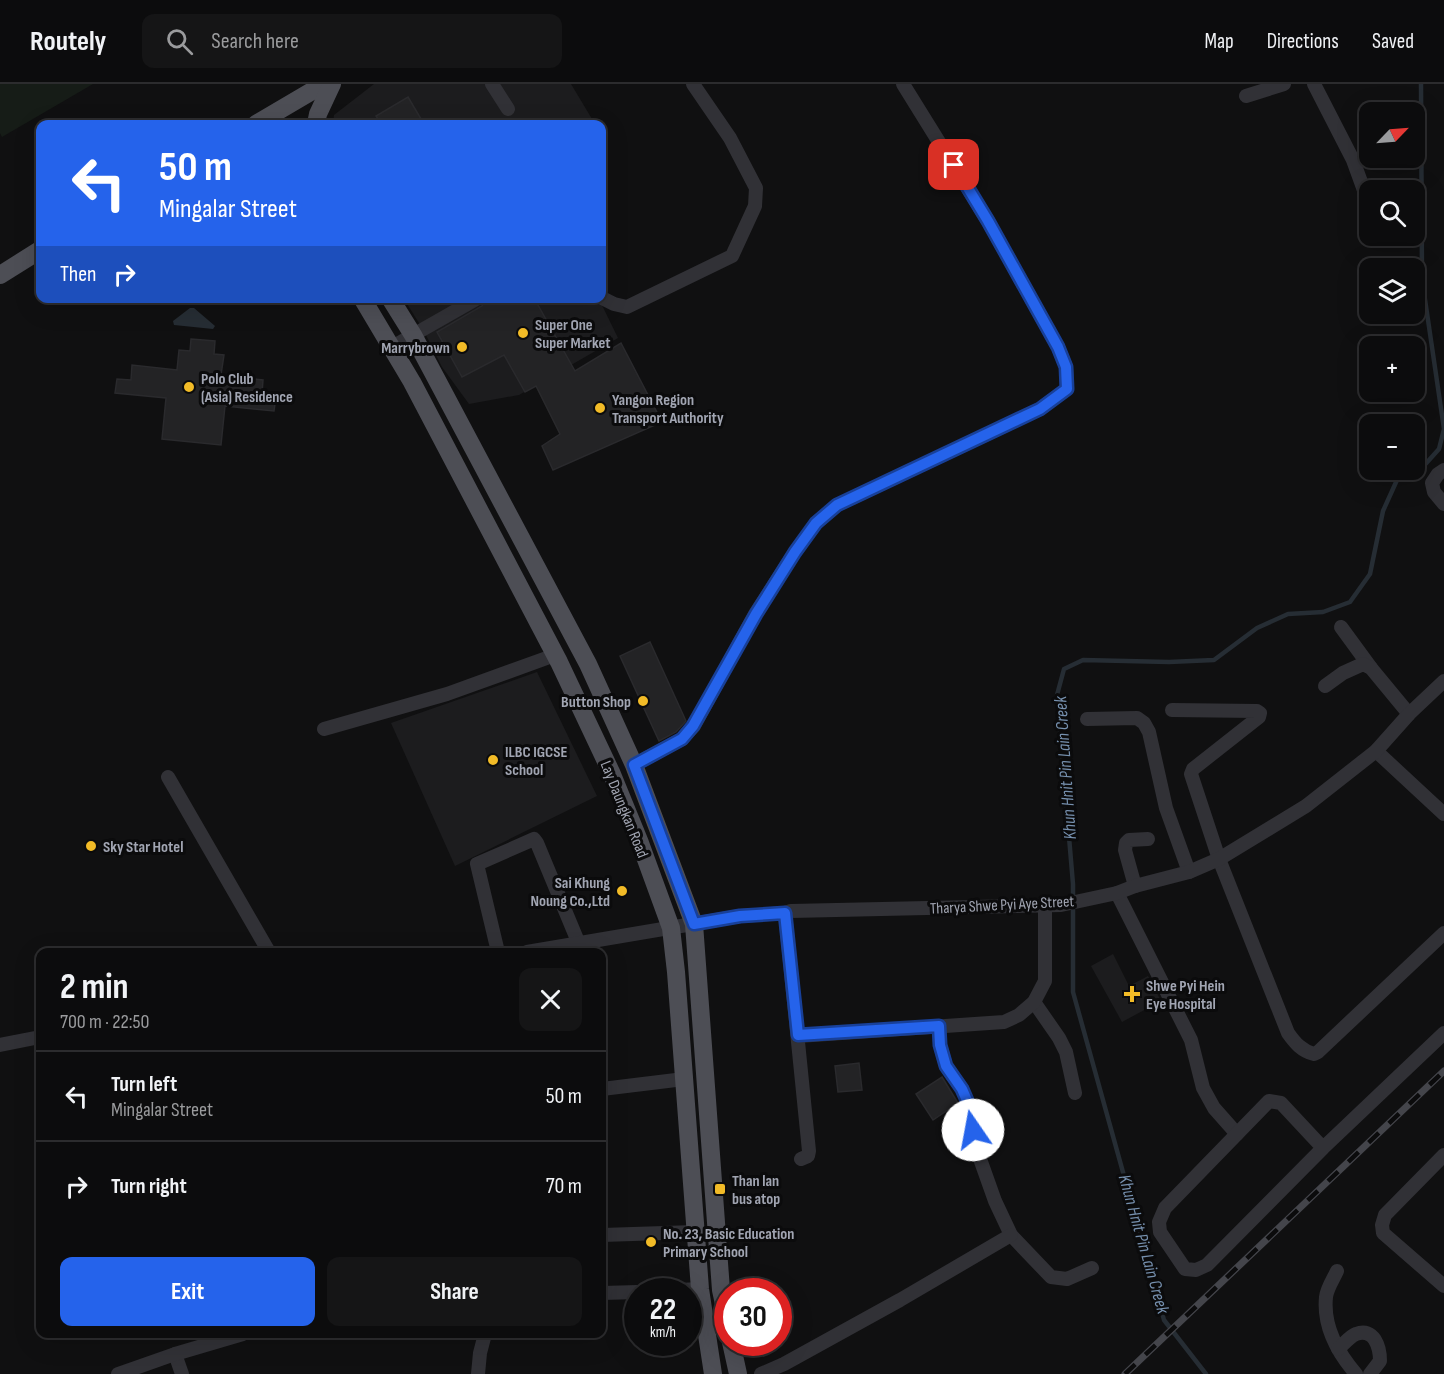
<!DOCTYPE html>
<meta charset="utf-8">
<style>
body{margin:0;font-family:"Sofia Sans Condensed",sans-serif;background:#151516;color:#f1f3f6;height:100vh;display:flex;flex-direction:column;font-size:22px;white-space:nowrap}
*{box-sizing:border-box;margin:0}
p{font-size:20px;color:#9a9b9d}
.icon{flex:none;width:33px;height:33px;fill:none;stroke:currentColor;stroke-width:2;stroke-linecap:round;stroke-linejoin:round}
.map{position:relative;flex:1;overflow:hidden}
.side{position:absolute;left:36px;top:864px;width:570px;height:390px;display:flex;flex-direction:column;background:#0c0c0d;border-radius:12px;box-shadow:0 6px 24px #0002,0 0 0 2px #2c2c2e}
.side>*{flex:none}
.hud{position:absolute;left:36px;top:36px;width:570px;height:183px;border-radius:12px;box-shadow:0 6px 24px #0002,0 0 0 2px #2c2c2e;background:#2563eb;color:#fff;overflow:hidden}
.needle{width:39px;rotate:65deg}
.fabs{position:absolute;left:1359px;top:18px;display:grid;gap:12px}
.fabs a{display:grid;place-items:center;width:66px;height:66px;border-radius:12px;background:#0c0c0d;box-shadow:0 6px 24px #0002,0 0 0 2px #2c2c2e;font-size:30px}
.speed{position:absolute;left:624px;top:1194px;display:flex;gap:12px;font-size:30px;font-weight:700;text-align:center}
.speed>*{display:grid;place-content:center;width:78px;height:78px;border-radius:50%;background:#0c0c0d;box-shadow:0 6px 24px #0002,0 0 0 2px #2c2c2e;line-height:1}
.speed small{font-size:15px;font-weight:400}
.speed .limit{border:9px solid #d22;background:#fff;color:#111}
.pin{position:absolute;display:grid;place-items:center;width:51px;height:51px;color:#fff;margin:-26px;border-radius:12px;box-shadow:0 3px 9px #0006}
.me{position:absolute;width:66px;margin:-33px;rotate:348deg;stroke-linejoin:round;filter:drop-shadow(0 0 4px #0008)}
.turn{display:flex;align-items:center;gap:21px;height:126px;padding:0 24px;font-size:27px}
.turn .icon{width:78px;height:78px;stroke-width:2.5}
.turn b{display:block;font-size:42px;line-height:51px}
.then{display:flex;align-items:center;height:57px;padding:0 24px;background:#0003;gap:12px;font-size:22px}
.round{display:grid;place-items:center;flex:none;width:63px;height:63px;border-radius:12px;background:#151516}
.summary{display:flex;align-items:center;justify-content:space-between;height:102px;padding:0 24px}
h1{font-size:36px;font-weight:700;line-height:45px}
.primary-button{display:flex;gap:12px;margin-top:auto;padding:12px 24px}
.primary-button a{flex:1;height:69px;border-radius:12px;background:#2563eb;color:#fff;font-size:24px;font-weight:700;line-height:69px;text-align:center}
.primary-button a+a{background:#151516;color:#f1f3f6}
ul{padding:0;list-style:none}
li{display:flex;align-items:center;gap:18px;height:90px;padding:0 24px;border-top:2px solid #2c2c2e}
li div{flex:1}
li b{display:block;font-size:22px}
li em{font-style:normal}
header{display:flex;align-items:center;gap:36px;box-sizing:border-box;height:84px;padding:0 30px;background:#0c0c0d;border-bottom:2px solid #2c2c2e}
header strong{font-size:28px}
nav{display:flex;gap:33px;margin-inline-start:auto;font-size:21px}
.search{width:420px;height:54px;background:#151516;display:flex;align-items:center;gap:15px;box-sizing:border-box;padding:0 21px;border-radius:12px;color:#9a9b9d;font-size:22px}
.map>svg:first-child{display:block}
.built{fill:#1c1c1e}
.green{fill:#161c17}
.water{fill:#262d34}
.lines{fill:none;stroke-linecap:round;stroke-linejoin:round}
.stream{stroke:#262d34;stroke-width:4.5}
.building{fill:#232325;stroke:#2a2a2d;stroke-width:1.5}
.minor{stroke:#313136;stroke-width:14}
.major{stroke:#4d4e55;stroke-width:18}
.rail-casing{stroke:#44454b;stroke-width:7}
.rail{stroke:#0b0b0c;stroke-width:4.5;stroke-dasharray:14;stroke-linecap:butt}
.route-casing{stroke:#184099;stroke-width:15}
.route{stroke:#2563eb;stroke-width:10}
.poi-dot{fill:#f2bb27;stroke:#0b0b0c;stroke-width:2}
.labels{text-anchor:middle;stroke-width:6;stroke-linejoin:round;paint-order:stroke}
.poi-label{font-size:16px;font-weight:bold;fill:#a1a5b2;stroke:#0b0b0c;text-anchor:start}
.street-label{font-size:16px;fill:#a1a5b2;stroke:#0b0b0c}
.water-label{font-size:18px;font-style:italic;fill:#7690ae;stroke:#0b0b0c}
</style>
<header>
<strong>Routely</strong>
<div class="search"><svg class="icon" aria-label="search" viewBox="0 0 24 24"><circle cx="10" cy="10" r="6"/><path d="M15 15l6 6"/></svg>Search here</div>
<nav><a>Map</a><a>Directions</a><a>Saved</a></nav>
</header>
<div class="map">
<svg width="1444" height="1290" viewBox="0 0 1444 1290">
<rect width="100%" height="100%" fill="#101011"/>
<g class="built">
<path d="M374 0H571L595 40H333L334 31Z"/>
<path d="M404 215H599L618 254 519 311 469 320 442 283 424 247Z"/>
<path d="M537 588 597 712 455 782 391 639Z"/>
<path d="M1113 870 1129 902 1148 892 1161 917 1122 938 1091 882Z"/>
</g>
<path class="green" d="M0 0H93L2 53 0 49Z"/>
<path class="water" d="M190 224H194L215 242 213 245 174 241 173 237Z"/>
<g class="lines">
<path class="stream" d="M1206 1290 1164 1236 1073 908V800L1057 611 1064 585 1083 576 1169 578 1214 576 1257 544 1288 530 1323 528 1350 518 1370 490 1383 427 1397 396 1421 385 1439 365 1444 345 1422 195 1421 0"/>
</g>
<g class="building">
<path d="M408 13 424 40H381L376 32Z"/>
<path d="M487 214H534L575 287 621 259 662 338 553 386 542 362 560 350 536 302 525 308 504 271 462 293 437 248 482 222Z"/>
<path d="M191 255 215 257 214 270 224 271 221 291 263 296 262 310 276 312 274 327 225 322 221 361 162 355 166 314 115 309 117 295 131 296 132 281 177 286 179 266 190 267Z"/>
<path d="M650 558 686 637 676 648 659 657 620 572Z"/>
<path d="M859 979 862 1006 838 1008 835 982Z"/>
<path d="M942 993 958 1019 933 1036 916 1010Z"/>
</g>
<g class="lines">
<g class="minor">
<path d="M492 0 508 25"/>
<path d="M1314 0 1353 76 1365 109"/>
<path d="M1246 12 1284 0"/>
<path d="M602 214 614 220 627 223 732 172 755 122 756 104 730 54 693 0"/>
<path d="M392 263 478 214"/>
<path d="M1444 386 1438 390 1432 399 1434 408 1444 420"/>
<path d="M1341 543 1371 584"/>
<path d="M1325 602 1343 589 1363 580 1371 584 1409 630"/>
<path d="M1172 626 1257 627 1260 629 1259 633 1193 685 1191 690 1219 775 1288 949C1295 959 1302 967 1314 970L1318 968 1444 849"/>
<path d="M1087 635 1137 634 1144 639 1149 648 1166 724 1189 788"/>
<path d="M324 645 447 610 555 571"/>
<path d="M1376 667 1444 730"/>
<path d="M634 681 682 655 694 642 755 530 795 468 816 439 837 421 1040 325 1067 305 1066 283 1058 263 988 137 903 0"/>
<path d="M168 693 269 868"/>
<path d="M1135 802 1125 766 1126 759 1129 756 1148 755"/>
<path d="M1117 809 1191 956 1203 1004 1214 1024 1237 1050"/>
<path d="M785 829 809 1067 808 1072 801 1075"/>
<path d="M498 868 477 780 534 755 537 759 579 860V866"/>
<path d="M527 868 740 832 785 829 791 827 1061 821 1117 809 1135 802 1189 788 1219 775 1306 722 1376 667 1409 630 1444 597"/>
<path d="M1034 918 1059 954 1066 968 1075 1009"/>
<path d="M939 942 940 961 946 982 962 1005 969 1021 979 1072 995 1117 1011 1151 1051 1193 1067 1195 1092 1184"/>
<path d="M798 952 1004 938 1019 931 1034 918 1045 897V821"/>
<path d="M0 961 40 953"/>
<path d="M602 1005 684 995"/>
<path d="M1323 1064 1281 1019 1269 1017 1165 1124 1159 1138 1160 1148 1185 1185 1196 1186 1207 1181 1323 1064 1444 949"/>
<path d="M1444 1071 1385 1131 1382 1141 1383 1149 1444 1202"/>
<path d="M602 1151 695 1148"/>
<path d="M1337 1187C1334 1194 1327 1204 1326 1213 1323 1242 1338 1269 1356 1290"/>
<path d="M639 1208 700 1205"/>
<path d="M602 1209 638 1208"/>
<path d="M1338 1265C1343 1261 1350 1252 1356 1250 1374 1243 1380 1263 1380 1277L1370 1290"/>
<path d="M175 1270 182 1290"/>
<path d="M118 1290 175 1270 243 1250"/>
<path d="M478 1290 480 1269 485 1250"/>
<path d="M761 1290 784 1280 900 1216 1011 1151"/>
</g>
<g class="major">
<path d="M256 40 324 0"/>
<path d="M316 40 318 30 332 0"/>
<path d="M0 191 40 166"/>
<path d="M362 214 412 298 559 578 611 688 640 759 671 844 676 888 700 1205 713 1290"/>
<path d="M390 214 413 251 588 580 634 681 694 840 721 1206 728 1238"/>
<path d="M731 1258 738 1290"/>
</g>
<defs>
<path id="rail" d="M1125 1290 1444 987"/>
</defs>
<use href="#rail" class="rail-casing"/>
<use href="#rail" class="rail"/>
</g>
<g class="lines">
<defs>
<path id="route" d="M954 81 988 137 1058 263 1066 283 1067 305 1040 325 837 421 816 439 795 468 756 530 693 642 682 655 634 681 694 840 740 832 785 829 798 951 939 942 940 961 946 982 962 1005 969 1021 973 1046"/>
</defs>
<use href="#route" class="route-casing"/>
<use href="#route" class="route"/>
</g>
<g class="poi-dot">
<circle cx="523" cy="249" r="6"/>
<circle cx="462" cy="263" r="6"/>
<circle cx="189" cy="303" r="6"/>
<circle cx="600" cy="324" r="6"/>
<circle cx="643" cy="617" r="6"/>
<circle cx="493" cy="676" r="6"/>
<circle cx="91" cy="762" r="6"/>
<circle cx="622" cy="807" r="6"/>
<path d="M1129 901h6v6h6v6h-6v6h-6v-6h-6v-6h6z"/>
<rect x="714" y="1099" width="12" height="12" rx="3"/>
<circle cx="651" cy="1158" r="6"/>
</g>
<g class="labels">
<g class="poi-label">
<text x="535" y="246">Super One<tspan x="535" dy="18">Super Market</tspan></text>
<text x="450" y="269" text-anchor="end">Marrybrown</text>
<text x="201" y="300">Polo Club<tspan x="201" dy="18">(Asia) Residence</tspan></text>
<text x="612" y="321">Yangon Region<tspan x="612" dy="18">Transport Authority</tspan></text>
<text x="631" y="623" text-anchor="end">Button Shop</text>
<text x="505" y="673">ILBC IGCSE<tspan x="505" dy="18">School</tspan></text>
<text x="103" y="768">Sky Star Hotel</text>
<text x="610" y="804" text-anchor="end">Sai Khung<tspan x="610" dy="18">Noung Co.,Ltd</tspan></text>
<text x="1146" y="907">Shwe Pyi Hein<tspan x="1146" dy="18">Eye Hospital</tspan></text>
<text x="732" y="1102">Than lan<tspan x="732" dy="18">bus atop</tspan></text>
<text x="663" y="1155">No. 23, Basic Education<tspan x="663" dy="18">Primary School</tspan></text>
</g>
<g class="street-label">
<text transform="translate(625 725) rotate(68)" y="6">Lay Daungkan Road</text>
<text transform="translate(1002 820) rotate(-3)" y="6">Tharya Shwe Pyi Aye Street</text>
</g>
<g class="water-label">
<text transform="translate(1065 684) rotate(-94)" y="6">Khun Hnit Pin Lain Creek</text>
<text transform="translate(1144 1160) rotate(74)" y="6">Khun Hnit Pin Lain Creek</text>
</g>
</g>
</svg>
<div class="fabs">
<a><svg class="needle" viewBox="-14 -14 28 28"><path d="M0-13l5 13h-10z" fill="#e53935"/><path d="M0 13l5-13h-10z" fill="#9a9b9d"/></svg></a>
<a><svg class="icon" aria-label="search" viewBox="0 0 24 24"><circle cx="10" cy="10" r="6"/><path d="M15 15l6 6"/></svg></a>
<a><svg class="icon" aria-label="layers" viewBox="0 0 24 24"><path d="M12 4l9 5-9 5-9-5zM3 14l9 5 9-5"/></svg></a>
<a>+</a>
<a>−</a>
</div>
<div class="speed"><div>22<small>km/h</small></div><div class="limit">30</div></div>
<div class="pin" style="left:954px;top:81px;background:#d93025"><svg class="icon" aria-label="arrive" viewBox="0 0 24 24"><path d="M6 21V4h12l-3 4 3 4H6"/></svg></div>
<svg class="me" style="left:973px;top:1046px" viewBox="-20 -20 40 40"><circle r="19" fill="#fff"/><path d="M0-13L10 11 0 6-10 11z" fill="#2563eb"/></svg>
<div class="hud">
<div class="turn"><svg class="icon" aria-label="left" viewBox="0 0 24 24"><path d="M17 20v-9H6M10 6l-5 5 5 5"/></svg><div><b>50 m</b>Mingalar Street</div></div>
<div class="then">Then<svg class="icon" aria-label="right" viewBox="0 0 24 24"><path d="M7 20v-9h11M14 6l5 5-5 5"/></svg></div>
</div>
<section class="side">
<div class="summary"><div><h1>2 min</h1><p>700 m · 22:50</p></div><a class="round"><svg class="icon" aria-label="close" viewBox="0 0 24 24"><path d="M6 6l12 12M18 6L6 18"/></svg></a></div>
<ul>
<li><svg class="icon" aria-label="left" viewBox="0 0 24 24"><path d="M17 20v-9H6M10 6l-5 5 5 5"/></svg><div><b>Turn left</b><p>Mingalar Street</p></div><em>50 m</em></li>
<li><svg class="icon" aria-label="right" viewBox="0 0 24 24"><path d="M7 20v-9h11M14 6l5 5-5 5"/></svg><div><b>Turn right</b></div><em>70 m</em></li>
</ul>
<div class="primary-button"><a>Exit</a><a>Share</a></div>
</section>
</div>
